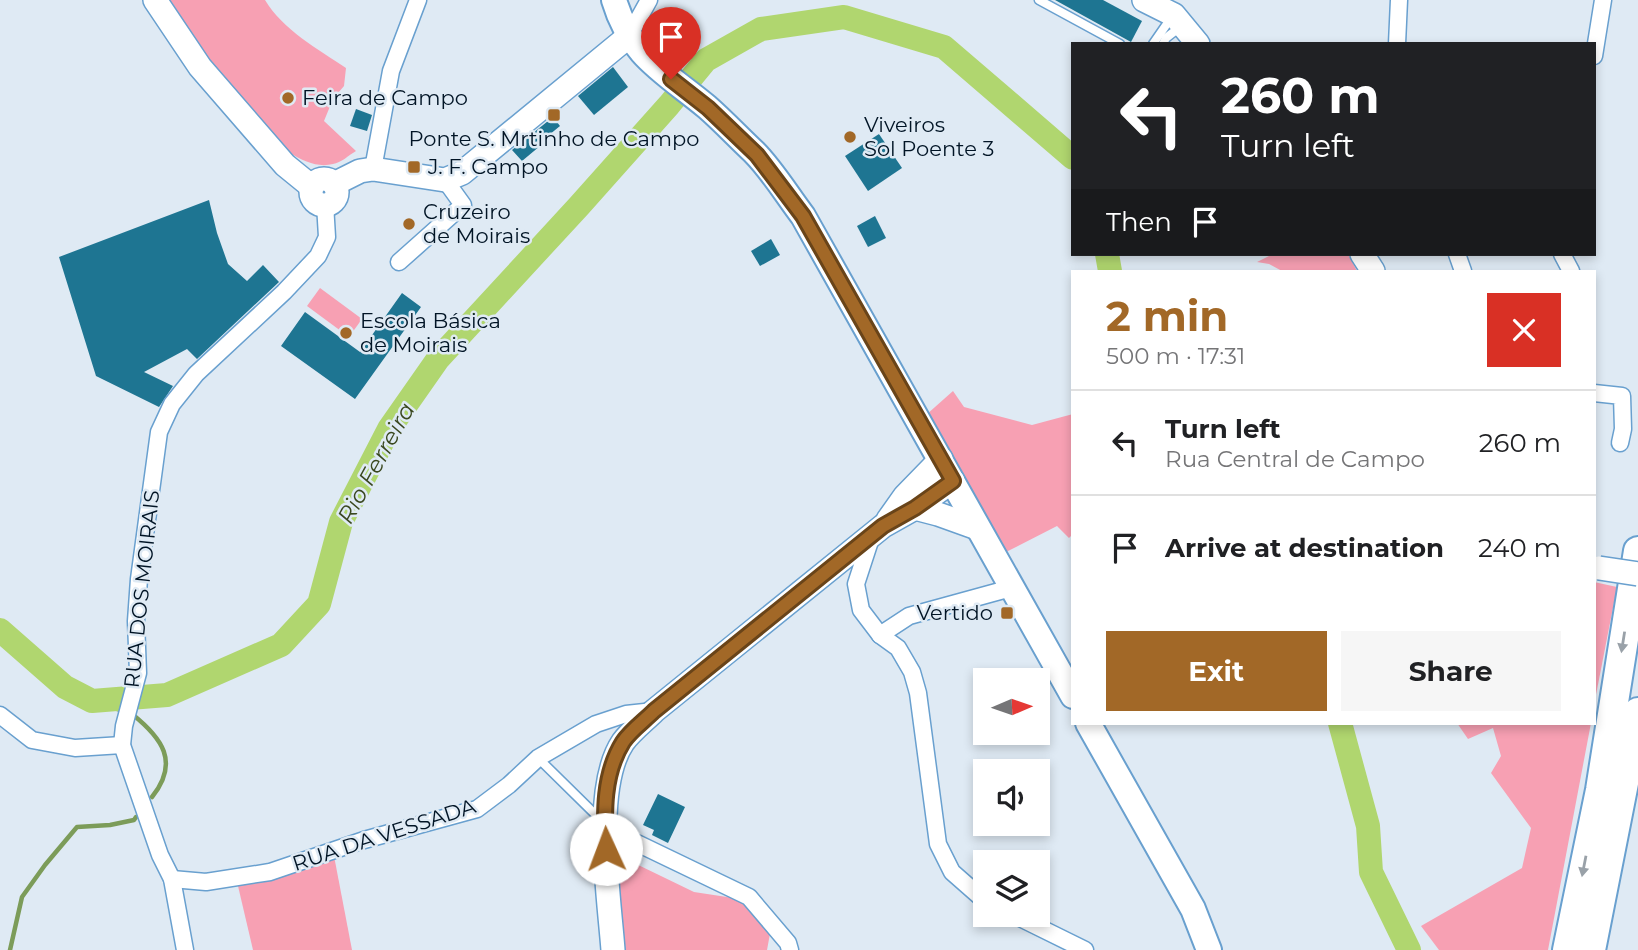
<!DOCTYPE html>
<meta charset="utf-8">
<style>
body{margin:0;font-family:Montserrat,sans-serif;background:#f6f6f6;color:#202124;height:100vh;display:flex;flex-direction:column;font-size:26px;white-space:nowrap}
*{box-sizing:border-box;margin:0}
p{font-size:23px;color:#757577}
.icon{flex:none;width:38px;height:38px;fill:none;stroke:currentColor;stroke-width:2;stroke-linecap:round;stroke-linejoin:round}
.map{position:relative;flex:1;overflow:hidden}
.side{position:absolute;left:1071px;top:270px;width:525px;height:455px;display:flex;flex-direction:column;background:#fff;border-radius:0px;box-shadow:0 4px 10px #0003}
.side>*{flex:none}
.hud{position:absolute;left:1071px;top:42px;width:525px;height:214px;border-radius:0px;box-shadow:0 4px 10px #0003;background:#202124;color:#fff;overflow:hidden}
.needle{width:46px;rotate:88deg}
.buttons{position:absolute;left:973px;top:668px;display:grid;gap:14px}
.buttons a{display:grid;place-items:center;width:77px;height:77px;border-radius:0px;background:#fff;box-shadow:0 4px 10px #0003;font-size:35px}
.pin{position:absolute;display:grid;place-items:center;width:60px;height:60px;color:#fff;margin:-72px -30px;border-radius:50% 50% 50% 0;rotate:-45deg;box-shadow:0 0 7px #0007}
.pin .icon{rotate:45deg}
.me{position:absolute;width:77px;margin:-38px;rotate:358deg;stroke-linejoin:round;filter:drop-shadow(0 0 5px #0008)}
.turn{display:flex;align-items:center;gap:24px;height:147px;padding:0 35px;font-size:32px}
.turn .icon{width:91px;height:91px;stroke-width:2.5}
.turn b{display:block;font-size:49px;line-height:60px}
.then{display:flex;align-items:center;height:66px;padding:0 35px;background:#0003;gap:14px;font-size:26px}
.round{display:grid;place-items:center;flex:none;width:74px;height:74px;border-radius:0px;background:#f6f6f6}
.summary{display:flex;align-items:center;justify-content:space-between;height:119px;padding:0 35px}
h1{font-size:42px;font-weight:700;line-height:52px;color:#a26827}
.primary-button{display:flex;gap:14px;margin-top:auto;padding:14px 35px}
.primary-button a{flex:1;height:80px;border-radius:0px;background:#a26827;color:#fff;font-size:28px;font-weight:700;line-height:80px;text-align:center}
.primary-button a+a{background:#f6f6f6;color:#202124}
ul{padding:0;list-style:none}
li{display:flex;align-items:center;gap:21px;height:105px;padding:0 35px;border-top:2px solid #e0e0e0}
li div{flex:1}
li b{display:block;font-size:26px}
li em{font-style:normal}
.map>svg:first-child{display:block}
.green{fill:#f7a0b3}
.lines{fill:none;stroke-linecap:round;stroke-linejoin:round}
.stream{stroke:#7c9c59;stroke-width:4.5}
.river{stroke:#b0d66f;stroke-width:24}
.building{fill:#1e7592}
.lane-casing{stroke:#69a0cf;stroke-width:11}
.street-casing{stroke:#69a0cf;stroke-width:19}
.secondary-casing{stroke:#69a0cf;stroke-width:26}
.primary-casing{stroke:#69a0cf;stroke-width:28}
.highway-casing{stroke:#69a0cf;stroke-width:32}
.lane{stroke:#fff;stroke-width:8}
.street{stroke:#fff;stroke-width:16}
.secondary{stroke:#fff;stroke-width:23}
.primary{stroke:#fff;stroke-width:24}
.highway{stroke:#fff;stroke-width:28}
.secondary-bridge-casing{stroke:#69a0cf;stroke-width:26;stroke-linecap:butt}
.secondary-bridge{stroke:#fff;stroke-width:23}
.oneway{fill:#99a1a8}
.route-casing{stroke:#694419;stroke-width:18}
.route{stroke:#a26827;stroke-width:12}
.poi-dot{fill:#a26827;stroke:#dfeaf4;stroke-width:2.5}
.labels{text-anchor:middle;stroke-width:5;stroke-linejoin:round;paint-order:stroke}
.poi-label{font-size:21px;fill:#011425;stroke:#dfeaf4;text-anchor:start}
.street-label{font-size:21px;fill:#011425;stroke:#dfeaf4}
.water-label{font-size:23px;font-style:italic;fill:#3a481f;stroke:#dfeaf4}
</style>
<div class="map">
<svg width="1638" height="950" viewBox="0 0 1638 950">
<rect width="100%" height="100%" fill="#dfeaf4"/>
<g class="green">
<path d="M170 0H265C282 29 319 50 346 68L344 86 333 99 324 121 356 151C349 155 341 163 333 164 274 179 198 40 170 0Z"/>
<path d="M1268 254H1348L1357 271H1282L1269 264 1257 262 1269 256Z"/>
<path d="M320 288 362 319 349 337 307 306Z"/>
<path d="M953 391 964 407 1032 425 1073 414V534L1069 538 1057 526 1006 552 926 415Z"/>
<path d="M1594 582 1617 587 1594 705Z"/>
<path d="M1457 723H1591L1548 950H1439L1421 926 1522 868 1531 828 1491 773 1501 756 1493 728 1468 739Z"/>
<path d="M616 840 630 861 694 892 740 899 771 928 767 950H624Z"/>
<path d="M334 856 352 950H253L238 886Z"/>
</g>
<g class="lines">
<g class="stream">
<path d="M92 701 124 711"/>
<path d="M132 714C162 738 180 762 152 797"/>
<path d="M10 950 22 897 45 865 77 827 110 825 134 820 136 817"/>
</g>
<g class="river">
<path d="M1107 254 1110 271"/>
<path d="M0 630 65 687 92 701 167 695 281 645 319 604 341 522 389 429 438 359 579 206 669 105 706 60 761 29 844 17 944 47 1073 158"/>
<path d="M1340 723 1368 826 1371 872 1409 950"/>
</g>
</g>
<g class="building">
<path d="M1055 0H1103L1142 21 1131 42Z"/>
<path d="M613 67 628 87 594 115 578 96Z"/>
<path d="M356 109 372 115 367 131 350 126Z"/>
<path d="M553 117 560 126 538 144 540 146 522 161 512 150Z"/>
<path d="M879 134 902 168 868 191 845 156Z"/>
<path d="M209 200 217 233 228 264 247 281 263 265 279 282 197 359 187 349 144 372 173 386 159 407 96 376 59 257Z"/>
<path d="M875 216 886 238 868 247 857 226Z"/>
<path d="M771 239 780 255 760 266 751 251Z"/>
<path d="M402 293 421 307 355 399 281 346 305 312 360 352Z"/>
<path d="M658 794 685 807 668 843 652 835 654 830 643 825Z"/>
</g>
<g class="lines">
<defs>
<g id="lane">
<path d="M1039 0 1120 44"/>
<path d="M1153 44 1171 18"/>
<path d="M1163 44 1166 38 1180 27"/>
<path d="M538 758 600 819"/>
</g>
<g id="street">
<path d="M629 36 649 0"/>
<path d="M1397 44 1399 0"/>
<path d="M1594 56 1603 0"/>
<path d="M373 169 391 71 418 0"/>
<path d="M1457 254 1463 271"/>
<path d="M1562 254 1571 271"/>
<path d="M399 262 463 205 445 180"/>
<path d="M1594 393 1622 396 1623 429 1620 443"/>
<path d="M871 538 856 584 861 610 880 635 898 648 912 672 918 693 938 844 952 872 985 901"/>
<path d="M880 635 909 616 1011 588"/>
<path d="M0 715 32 740 75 748 122 745"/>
<path d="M605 824 618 834 749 897 788 943 790 950"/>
<path d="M172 879 206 882 270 872 364 840 477 809 509 785 538 758 596 724 626 714 654 711"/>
<path d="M1014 915 1085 950"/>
<path d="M185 950 172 879 160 855 122 745 124 726 138 673 136 621 139 579 159 432 172 404 196 374 284 292 318 256 327 237 325 204"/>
</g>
<g id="secondary">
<path d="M155 0 200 67 285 165 312 187"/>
<path d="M1144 0 1174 15 1198 44"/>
<circle cx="324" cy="192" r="13"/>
<path d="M334 184 360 171 373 169 445 180 462 173 629 36"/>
<path d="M1362 254 1373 271"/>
<path d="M915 508 938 514 977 528"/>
<path d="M888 520 905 496 941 459"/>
<path d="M613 950C609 895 592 788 623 742 631 731 644 721 654 711L883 526 915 508 953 481"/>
</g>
<g id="primary">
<path d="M614 0C631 57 665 72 707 107 723 121 738 137 754 152 772 170 787 195 803 216L1073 696"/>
<path d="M1088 723 1193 909 1209 950"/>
</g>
<g id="highway">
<path d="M1567 950 1600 790 1638 551"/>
<path d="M1591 950 1638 712"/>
</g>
</defs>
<use href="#lane" class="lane-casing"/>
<use href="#street" class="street-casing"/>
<use href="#secondary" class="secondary-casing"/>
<use href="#primary" class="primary-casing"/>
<use href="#highway" class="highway-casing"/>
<use href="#lane" class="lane"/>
<use href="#street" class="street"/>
<use href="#secondary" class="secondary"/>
<use href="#primary" class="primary"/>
<use href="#highway" class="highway"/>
<defs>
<path id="secondary-bridge" d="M1599 568 1638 574"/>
</defs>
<use href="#secondary-bridge" class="secondary-bridge-casing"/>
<use href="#secondary-bridge" class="secondary-bridge"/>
</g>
<defs><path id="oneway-solid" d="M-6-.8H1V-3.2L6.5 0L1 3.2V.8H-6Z" transform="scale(1.75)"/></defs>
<g class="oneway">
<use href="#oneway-solid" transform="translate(1623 642) rotate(99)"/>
<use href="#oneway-solid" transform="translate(1584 866) rotate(101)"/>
</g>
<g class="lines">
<defs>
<path id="route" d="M606 849C604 813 603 774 623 742 630 731 644 721 654 711L883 526 915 508 953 481 803 216 757 155 708 108 671 79"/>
</defs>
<use href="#route" class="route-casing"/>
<use href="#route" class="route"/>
</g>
<g class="poi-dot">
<circle cx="288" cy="98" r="7"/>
<rect x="547" y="108" width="14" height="14" rx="3.5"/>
<circle cx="850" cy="137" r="7"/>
<rect x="407" y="160" width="14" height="14" rx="3.5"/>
<circle cx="409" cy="224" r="7"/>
<circle cx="346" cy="333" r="7"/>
<rect x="1000" y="606" width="14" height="14" rx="3.5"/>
</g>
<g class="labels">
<g class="poi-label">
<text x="302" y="105">Feira de Campo</text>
<text x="864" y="132">Viveiros<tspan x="864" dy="24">Sol Poente 3</tspan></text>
<text x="554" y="146" text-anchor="middle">Ponte S. Mrtinho de Campo</text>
<text x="428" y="174">J. F. Campo</text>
<text x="423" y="219">Cruzeiro<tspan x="423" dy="24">de Moirais</tspan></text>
<text x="360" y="328">Escola Básica<tspan x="360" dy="24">de Moirais</tspan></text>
<text x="993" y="620" text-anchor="end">Vertido</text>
</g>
<g class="street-label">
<text transform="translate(142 589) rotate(-84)" y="7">RUA DOS MOIRAIS</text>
<text transform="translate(384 835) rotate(-18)" y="7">RUA DA VESSADA</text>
</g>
<g class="water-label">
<text transform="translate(376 463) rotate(-61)" y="8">Rio Ferreira</text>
</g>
</g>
</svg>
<div class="buttons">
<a><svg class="needle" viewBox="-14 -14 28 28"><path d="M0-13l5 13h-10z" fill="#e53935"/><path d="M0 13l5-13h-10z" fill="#757577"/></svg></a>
<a><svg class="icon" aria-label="sound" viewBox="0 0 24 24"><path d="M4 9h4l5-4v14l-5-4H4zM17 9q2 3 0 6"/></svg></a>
<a><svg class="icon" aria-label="layers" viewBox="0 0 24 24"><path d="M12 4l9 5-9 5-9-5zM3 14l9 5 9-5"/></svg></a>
</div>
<div class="pin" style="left:671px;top:79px;background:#d93025"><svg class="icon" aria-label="arrive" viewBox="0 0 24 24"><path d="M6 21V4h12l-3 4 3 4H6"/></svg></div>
<svg class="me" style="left:606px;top:849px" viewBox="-20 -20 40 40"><circle r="19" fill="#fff"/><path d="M0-13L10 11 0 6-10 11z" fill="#a26827"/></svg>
<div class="hud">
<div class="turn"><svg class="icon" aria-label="left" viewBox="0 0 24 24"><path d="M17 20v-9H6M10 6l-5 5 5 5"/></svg><div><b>260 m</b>Turn left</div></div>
<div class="then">Then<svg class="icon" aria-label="arrive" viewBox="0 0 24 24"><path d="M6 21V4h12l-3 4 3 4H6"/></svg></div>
</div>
<section class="side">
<div class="summary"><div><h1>2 min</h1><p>500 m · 17:31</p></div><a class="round" style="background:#d93025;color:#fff"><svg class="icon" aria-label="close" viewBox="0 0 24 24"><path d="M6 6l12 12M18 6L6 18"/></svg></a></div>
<ul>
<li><svg class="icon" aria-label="left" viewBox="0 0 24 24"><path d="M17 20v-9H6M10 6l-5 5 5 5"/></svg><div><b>Turn left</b><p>Rua Central de Campo</p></div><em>260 m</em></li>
<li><svg class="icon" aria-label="arrive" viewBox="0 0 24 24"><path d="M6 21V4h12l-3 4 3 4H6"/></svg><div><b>Arrive at destination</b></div><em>240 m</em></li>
</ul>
<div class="primary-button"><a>Exit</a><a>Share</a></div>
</section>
</div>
